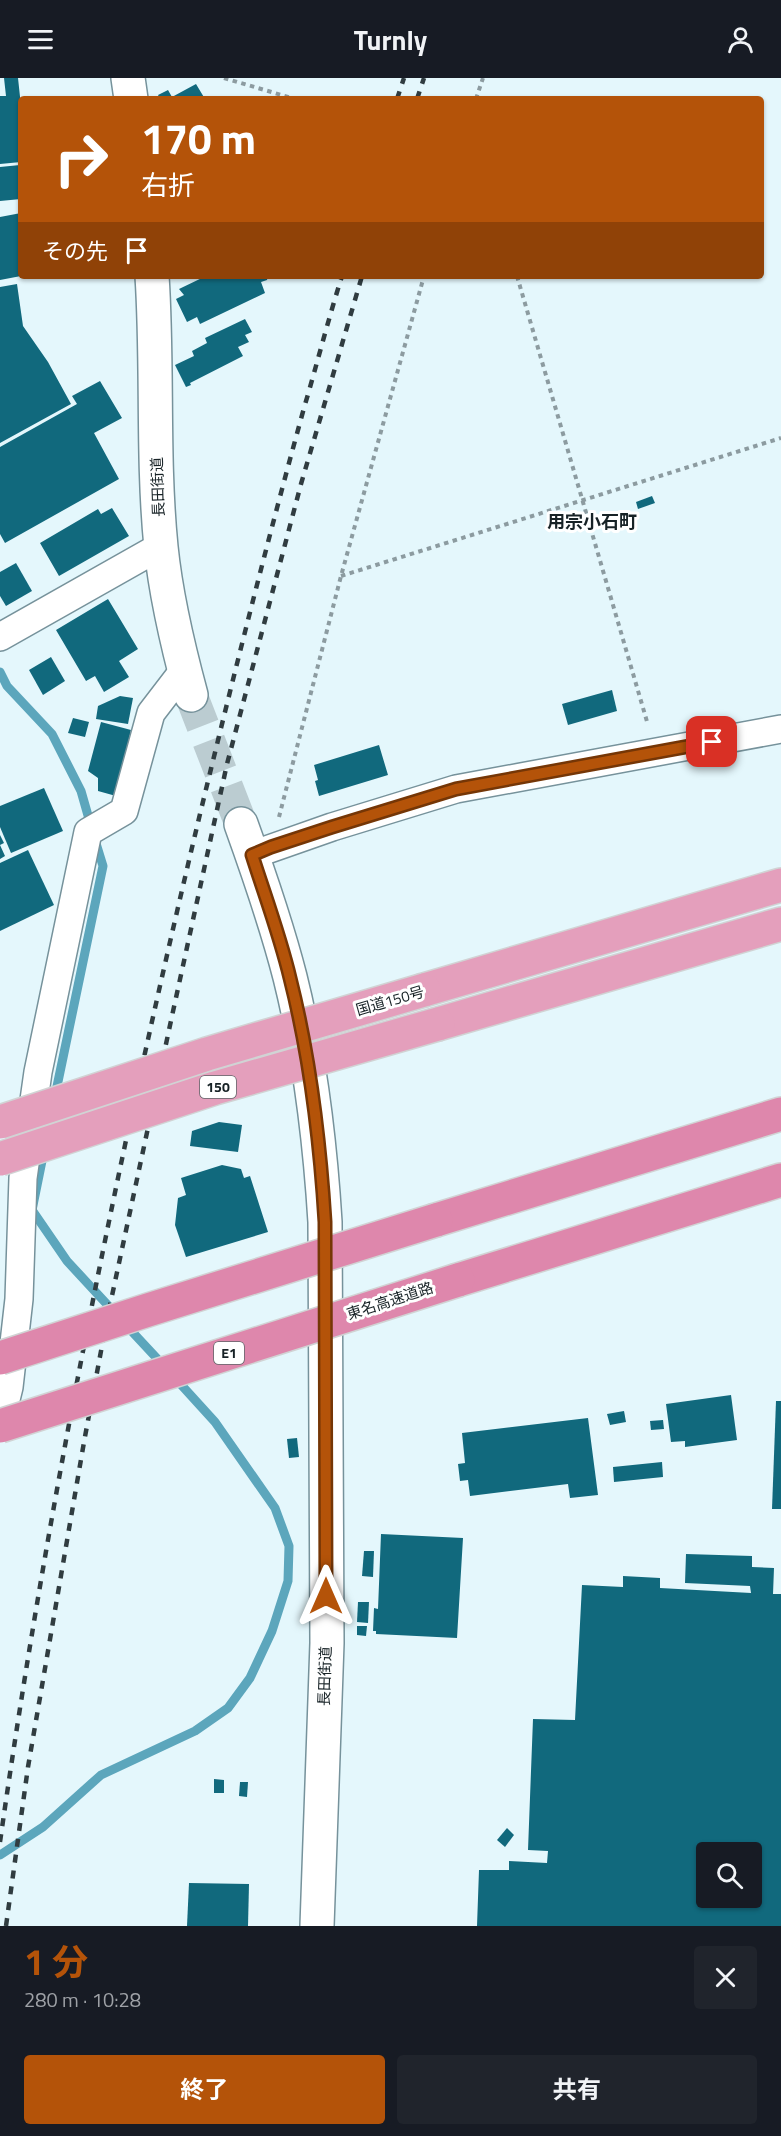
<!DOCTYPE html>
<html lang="ja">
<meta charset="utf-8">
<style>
body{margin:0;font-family:"Titillium Web","Noto Sans JP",sans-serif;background:#20242c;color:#f1f3f6;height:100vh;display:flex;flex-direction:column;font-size:22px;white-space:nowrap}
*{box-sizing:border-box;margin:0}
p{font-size:20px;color:#9ea1a6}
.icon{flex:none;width:33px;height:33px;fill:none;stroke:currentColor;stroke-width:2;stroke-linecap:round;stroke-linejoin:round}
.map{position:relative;height:1848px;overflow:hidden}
.side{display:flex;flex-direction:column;background:#171b24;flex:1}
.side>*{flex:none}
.hud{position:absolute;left:18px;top:18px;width:746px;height:183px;border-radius:6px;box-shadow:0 2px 4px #0004;background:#b45309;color:#fff;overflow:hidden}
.controls{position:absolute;left:696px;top:1764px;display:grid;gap:12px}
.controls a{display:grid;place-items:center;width:66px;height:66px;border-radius:6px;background:#171b24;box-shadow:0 2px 4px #0004;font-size:30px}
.pin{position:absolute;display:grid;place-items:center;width:51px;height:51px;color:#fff;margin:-26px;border-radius:12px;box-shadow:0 3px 9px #0006}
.me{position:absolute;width:66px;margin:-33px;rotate:0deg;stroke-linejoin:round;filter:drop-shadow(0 0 4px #0008)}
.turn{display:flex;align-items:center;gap:21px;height:126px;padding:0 24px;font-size:27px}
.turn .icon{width:78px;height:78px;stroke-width:2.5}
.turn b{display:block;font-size:42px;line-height:51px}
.then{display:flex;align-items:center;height:57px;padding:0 24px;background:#0003;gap:12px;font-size:22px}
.round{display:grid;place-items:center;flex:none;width:63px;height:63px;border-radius:6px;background:#20242c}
.overview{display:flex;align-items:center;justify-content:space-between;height:102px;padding:0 24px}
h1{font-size:36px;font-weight:700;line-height:45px;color:#b45309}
.action{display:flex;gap:12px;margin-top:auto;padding:12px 24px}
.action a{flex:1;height:69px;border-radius:6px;background:#b45309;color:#fff;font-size:24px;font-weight:700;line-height:69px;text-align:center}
.action a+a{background:#20242c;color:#f1f3f6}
header{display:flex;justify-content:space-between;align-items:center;height:78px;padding:0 24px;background:#171b24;font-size:27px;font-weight:700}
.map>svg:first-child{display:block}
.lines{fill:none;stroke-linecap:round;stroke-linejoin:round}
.stream{stroke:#5ca6bc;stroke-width:9}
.building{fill:#11697d;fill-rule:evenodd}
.secondary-tunnel{stroke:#bbccd1;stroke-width:33;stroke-dasharray:33 16;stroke-linecap:butt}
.minor-casing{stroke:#76929b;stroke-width:30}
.secondary-casing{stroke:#76929b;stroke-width:36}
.trunk-casing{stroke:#d1d3d4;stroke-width:36}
.motorway-casing{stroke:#d1d3d4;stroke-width:36}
.path{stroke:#8c9ba0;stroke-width:4;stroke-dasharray:4.5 4.5;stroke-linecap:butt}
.minor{stroke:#fff;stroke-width:27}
.secondary{stroke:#fff;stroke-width:33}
.trunk{stroke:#e49fbc;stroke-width:33}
.motorway{stroke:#de87ac;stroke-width:33}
.rail{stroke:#303c40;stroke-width:4.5;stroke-dasharray:8 8;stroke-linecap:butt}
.trunk-bridge-casing{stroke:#d1d3d4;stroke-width:36;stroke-linecap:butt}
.motorway-bridge-casing{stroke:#d1d3d4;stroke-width:36;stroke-linecap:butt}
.trunk-bridge{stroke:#e49fbc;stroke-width:33}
.motorway-bridge{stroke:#de87ac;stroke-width:33}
.route-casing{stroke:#753606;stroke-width:15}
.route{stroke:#b45309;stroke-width:10}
.labels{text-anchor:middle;stroke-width:6;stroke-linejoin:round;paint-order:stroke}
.shield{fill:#fff;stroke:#5d6467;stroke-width:1.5}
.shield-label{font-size:14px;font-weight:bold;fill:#172226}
.street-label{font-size:15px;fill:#172226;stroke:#fff}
.quarter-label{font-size:18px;font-weight:bold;fill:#172226;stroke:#fff}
</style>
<header><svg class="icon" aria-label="menu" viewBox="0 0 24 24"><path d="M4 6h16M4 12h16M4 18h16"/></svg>Turnly<svg class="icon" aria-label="person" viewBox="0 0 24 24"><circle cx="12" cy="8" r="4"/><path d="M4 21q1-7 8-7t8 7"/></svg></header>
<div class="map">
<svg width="781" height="1848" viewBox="0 0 781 1848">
<rect width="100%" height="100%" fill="#e4f7fc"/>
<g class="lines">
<g class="stream">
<path d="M0 594 7 608 52 656 81 713 91 748"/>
<path d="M55 1018 103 788 95 762"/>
<path d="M44 1073 32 1132 67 1183 115 1235"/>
<path d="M124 1245 164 1288"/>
<path d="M0 1777 43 1749 101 1697 195 1653 228 1630 250 1600 272 1553 288 1503 289 1468 275 1430 215 1344 175 1300"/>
</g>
</g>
<g class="building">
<path d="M4 0H18L21 28V84L0 86V18H6Z"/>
<path d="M196 6 205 21H160L158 17 168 12 172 19Z"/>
<path d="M20 87 21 121 0 123V89Z"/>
<path d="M21 135V198L0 202V139Z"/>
<path d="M206 198H268L267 202 261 204 265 215 200 246 197 239 187 244 176 221 184 217 179 211Z"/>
<path d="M17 206 23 248 48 284 71 326 0 365V209Z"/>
<path d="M245 241 252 254 245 257 249 264 238 269 243 278 190 305 191 307 186 309 175 287 194 278 192 273 207 265 205 260Z"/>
<path d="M100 303 122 340 94 355 119 401 5 465 0 456V369L77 326 72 318Z"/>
<path d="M652 418 655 425 638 431 636 424Z"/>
<path d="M112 430 129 458 59 498 40 465 98 431 101 436Z"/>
<path d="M16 485 32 513 6 528 0 518V494Z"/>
<path d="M108 521 138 571 119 583 129 599 104 614 95 598 86 603 56 552Z"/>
<path d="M51 579 65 603 43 617 29 592Z"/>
<path d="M612 612 617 633 568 647 562 626Z"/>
<path d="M120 618 133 620 128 646 96 641 98 628Z"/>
<path d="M73 640 89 644 85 659 68 655Z"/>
<path d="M101 644 131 652 116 718 98 713V700L88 693Z"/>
<path d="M379 667 388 697 319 718 315 703 318 702 314 687Z"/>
<path d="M44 710 63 753 11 775 0 749V728Z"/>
<path d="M0 757 4 765 0 767 5 778 0 781Z"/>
<path d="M28 772 54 827 0 853V785Z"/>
<path d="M219 1044 242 1047 238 1074 190 1068 192 1053Z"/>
<path d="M222 1087 241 1091 244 1100 250 1098 268 1154 186 1179 175 1147 178 1120 186 1117 181 1100Z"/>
<path d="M731 1317 737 1362 685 1369V1363L671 1364 666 1326Z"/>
<path d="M776 1323H781V1431H772Z"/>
<path d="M624 1333 626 1344 610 1347 607 1336Z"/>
<path d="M588 1340 598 1417 570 1420 568 1406 470 1418 468 1402 460 1403 458 1386 465 1385 462 1355Z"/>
<path d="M663 1342 664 1351 651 1352 650 1343Z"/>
<path d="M297 1360 299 1379 289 1380 287 1361Z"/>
<path d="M662 1384 663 1399 614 1404 613 1389Z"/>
<path d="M381 1456 463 1460 457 1560 376 1556V1553H373L374 1530 378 1531Z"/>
<path d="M364 1473H374L373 1499 362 1498Z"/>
<path d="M686 1476 752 1478V1489L774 1490 773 1516H781V1848H477L479 1792H509V1783L547 1785 548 1773 528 1772 533 1641 575 1642 582 1507 623 1509V1498L660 1500V1510L751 1515 750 1508 685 1505ZM706 1774H752V1820H706Z"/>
<path d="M358 1524H369L368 1545 357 1544Z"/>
<path d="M357 1548H367L366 1558 357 1557Z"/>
<path d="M214 1701 224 1702V1715H214Z"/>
<path d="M240 1704H248L247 1719 239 1718Z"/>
<path d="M507 1750 514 1757 505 1769 497 1762Z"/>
<path d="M189 1805 249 1806 248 1848H187Z"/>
</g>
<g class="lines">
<path class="secondary-tunnel" d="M191 617 241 746"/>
<defs>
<g id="minor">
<path d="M0 559 161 468"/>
<path d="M252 777 332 749 456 711 781 651"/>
<path d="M0 1346 9 1309 19 1221 23 1100 38 994 88 754 124 733 151 635 184 592"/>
</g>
<g id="secondary">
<path d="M128 0 131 21"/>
<path d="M152 198C158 288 152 379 161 469 166 519 178 569 191 617"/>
<path d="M241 746C259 796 277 848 290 899 310 979 320 1063 325 1144L327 1565 317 1848"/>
</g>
<g id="trunk">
<path d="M424 912 781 807"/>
<path d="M438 946 781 846"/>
</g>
<g id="motorway">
<path d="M436 1142 781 1036"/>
<path d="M458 1202 781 1102"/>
</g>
</defs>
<use href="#minor" class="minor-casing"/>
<use href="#secondary" class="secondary-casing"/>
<use href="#trunk" class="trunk-casing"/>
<use href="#motorway" class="motorway-casing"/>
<g class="path">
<path d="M224 0 295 21"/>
<path d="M476 21 483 0"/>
<path d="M517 198 648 647"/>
<path d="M341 498 781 360"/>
<path d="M279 739 341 498 424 198"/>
</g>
<use href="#minor" class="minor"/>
<use href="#secondary" class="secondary"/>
<use href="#trunk" class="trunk"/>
<use href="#motorway" class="motorway"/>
<g class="rail">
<path d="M397 21 404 0"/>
<path d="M417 21 424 0"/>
<path d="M0 1764C49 1418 119 1075 200 736 233 600 267 464 304 330 317 286 328 242 342 198"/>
<path d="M6 1848 28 1689 84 1364 107 1241 172 938 227 686 301 406 362 198"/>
</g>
<defs>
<g id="trunk-bridge">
<path d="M0 1044 207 976 424 912"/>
<path d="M0 1081 215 1010 438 946"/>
</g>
<g id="motorway-bridge">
<path d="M0 1280 148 1232 436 1142"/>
<path d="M0 1348 458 1202"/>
</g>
</defs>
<use href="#trunk-bridge" class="trunk-bridge-casing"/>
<use href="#motorway-bridge" class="motorway-bridge-casing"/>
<use href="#trunk-bridge" class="trunk-bridge"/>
<use href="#motorway-bridge" class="motorway-bridge"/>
</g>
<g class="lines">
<defs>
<path id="route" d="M326 1518 325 1144C320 1062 310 979 290 900 280 858 265 818 252 777L271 769 332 749 456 711 712 664"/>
</defs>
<use href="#route" class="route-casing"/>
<use href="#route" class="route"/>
</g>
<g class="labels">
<g class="shield">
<rect x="200" y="998" width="36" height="22" rx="4.5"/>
<rect x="214" y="1264" width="30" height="22" rx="4.5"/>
</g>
<g class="shield-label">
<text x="218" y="1014">150</text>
<text x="229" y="1280">E1</text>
</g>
<g class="street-label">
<text transform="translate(158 409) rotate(-92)" y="5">長田街道</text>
<text transform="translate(390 923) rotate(-16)" y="5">国道150号</text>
<text transform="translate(390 1223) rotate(-18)" y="5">東名高速道路</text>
<text transform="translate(325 1598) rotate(-88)" y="5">長田街道</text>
</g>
<g class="quarter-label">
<text x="592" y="450">用宗小石町</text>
</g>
</g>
</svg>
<div class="controls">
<a><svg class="icon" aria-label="search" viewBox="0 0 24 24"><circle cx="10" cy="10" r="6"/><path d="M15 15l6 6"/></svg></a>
</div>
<div class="pin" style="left:712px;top:664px;background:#d93025"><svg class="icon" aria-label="arrive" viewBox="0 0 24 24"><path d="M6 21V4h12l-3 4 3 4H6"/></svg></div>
<svg class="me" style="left:326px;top:1518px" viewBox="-20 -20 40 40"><path d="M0-17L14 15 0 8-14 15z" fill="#b45309" stroke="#fff" stroke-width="4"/></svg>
<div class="hud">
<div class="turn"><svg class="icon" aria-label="right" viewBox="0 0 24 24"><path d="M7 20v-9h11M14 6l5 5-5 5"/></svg><div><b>170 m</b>右折</div></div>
<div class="then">その先<svg class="icon" aria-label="arrive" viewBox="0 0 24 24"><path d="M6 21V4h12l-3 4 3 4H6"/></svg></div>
</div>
</div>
<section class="side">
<div class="overview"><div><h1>1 分</h1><p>280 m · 10:28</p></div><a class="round"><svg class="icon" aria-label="close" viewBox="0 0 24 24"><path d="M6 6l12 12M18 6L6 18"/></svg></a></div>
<div class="action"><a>終了</a><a>共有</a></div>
</section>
